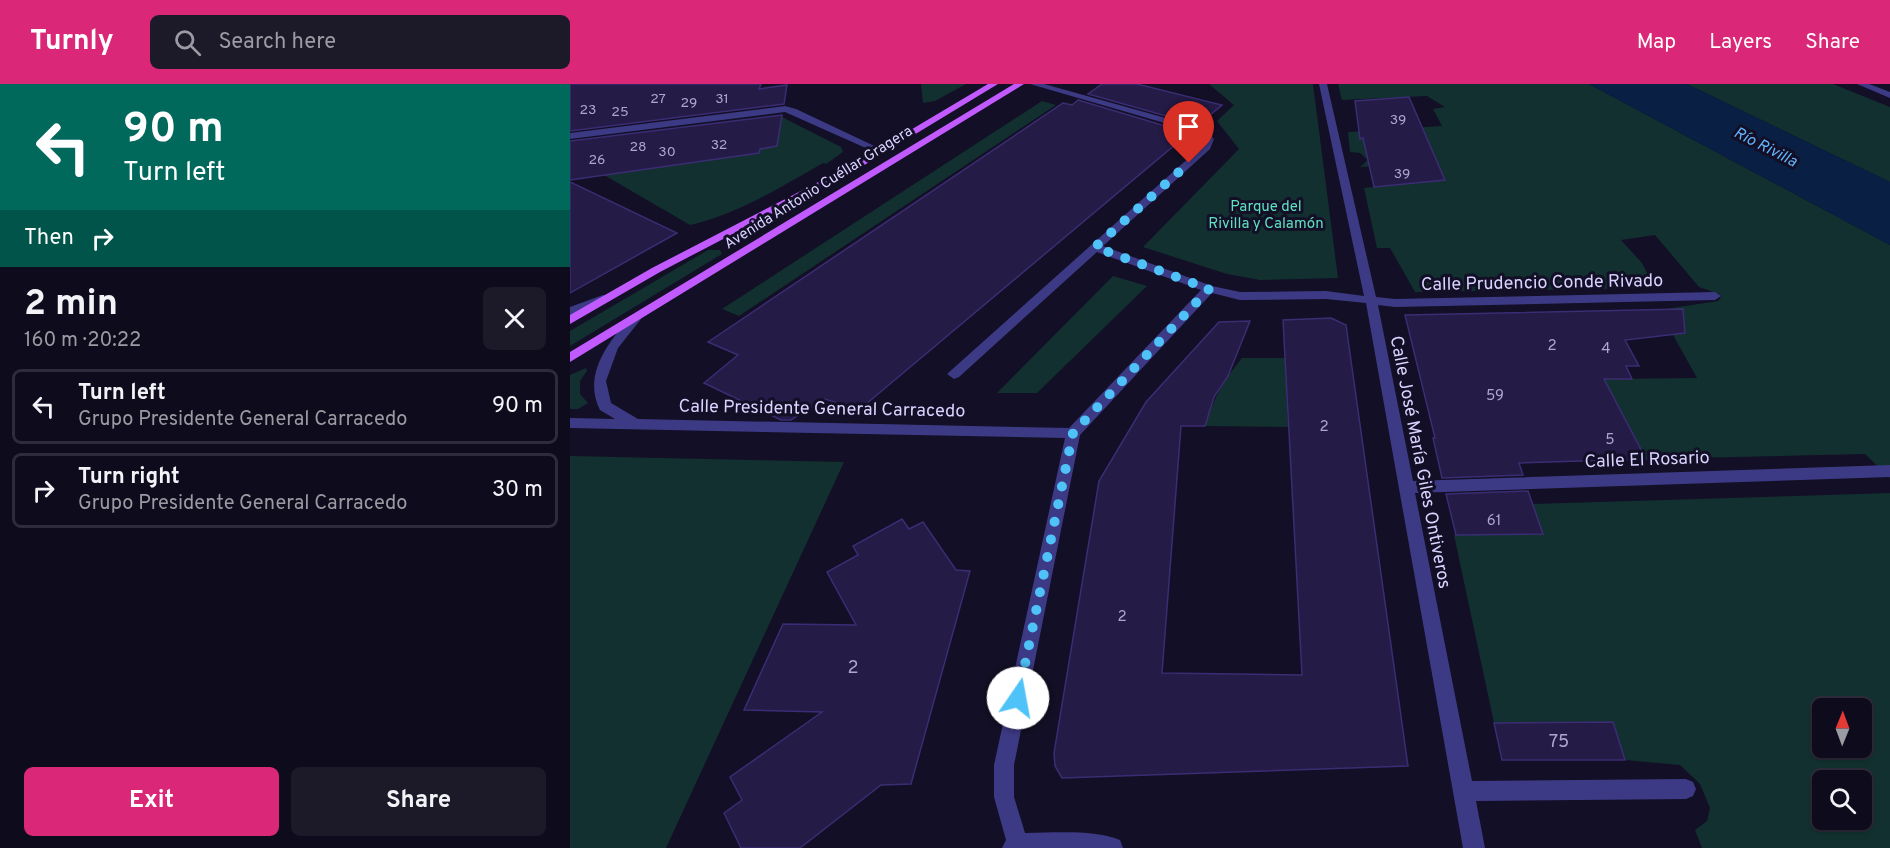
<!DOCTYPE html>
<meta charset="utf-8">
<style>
body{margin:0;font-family:Overpass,sans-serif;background:#1c1929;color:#f1f3f6;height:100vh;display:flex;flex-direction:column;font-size:22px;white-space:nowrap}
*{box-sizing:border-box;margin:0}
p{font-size:20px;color:#9b9ba3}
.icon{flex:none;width:33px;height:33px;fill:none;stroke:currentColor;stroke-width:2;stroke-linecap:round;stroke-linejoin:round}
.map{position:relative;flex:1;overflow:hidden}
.sheet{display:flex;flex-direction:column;background:#0e0b1c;width:570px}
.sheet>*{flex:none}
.hud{background:#00695c;color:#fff;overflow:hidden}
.needle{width:39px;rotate:1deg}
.tools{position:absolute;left:1242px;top:614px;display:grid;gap:12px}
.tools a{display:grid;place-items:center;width:60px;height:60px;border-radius:9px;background:#0e0b1c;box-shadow:0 2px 4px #0004,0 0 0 2px #2e2b3b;font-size:30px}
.pin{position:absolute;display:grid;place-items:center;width:51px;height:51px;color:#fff;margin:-62px -26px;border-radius:50% 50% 50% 0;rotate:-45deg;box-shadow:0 0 6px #0007}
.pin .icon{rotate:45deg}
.me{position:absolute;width:66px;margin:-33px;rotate:12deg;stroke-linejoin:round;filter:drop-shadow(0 0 4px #0008)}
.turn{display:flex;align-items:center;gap:21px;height:126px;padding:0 24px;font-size:27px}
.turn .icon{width:78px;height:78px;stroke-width:2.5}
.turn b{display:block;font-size:42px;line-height:51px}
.then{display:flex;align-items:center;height:57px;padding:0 24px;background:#0003;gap:12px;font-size:22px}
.round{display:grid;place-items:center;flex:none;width:63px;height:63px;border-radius:9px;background:#1c1929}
.summary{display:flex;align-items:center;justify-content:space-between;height:102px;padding:0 24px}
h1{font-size:36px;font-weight:700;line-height:45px}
.action{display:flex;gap:12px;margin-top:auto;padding:12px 24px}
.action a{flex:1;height:69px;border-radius:9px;background:#db2777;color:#fff;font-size:24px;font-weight:700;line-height:69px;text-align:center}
.action a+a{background:#1c1929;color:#f1f3f6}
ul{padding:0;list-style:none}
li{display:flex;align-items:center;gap:18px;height:75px;margin:0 12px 9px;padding:0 12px;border:3px solid #2e2b3b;border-radius:9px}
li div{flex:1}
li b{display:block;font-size:22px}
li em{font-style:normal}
header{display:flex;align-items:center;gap:36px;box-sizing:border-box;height:84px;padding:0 30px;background:#db2777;color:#fff}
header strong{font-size:28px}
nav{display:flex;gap:33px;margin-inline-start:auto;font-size:21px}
.search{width:420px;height:54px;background:#1c1929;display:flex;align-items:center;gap:15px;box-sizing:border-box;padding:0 21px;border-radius:9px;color:#9b9ba3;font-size:22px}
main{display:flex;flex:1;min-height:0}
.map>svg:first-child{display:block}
.green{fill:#12302f;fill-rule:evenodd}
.water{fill:#0a1f44}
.building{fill:#241b47;stroke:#3b2d73;stroke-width:1.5}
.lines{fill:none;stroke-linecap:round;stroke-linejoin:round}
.minor{fill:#3d3a85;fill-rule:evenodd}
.major{fill:#c25bff;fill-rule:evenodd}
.route{stroke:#4fc3f7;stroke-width:10;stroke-dasharray:0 18}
.labels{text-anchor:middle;stroke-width:6;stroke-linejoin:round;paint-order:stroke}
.far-number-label{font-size:14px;fill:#aca6d1}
.far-street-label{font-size:15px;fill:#d9d4ff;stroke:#130f26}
.far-park-label{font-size:15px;fill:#5fe0c0;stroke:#130f26}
.number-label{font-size:15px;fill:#aca6d1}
.far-water-label{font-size:16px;font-style:italic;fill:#62b6ff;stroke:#130f26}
.street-label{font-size:18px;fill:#d9d4ff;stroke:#130f26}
.near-number-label{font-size:18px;fill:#aca6d1}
</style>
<header>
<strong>Turnly</strong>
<div class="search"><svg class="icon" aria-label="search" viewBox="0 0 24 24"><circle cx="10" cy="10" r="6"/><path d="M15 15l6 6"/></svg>Search here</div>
<nav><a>Map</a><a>Layers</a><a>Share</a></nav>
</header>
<main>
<section class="sheet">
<div class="hud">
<div class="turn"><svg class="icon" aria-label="left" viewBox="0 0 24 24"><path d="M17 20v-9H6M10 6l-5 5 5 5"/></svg><div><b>90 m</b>Turn left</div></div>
<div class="then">Then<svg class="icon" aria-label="right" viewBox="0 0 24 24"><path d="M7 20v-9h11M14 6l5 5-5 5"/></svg></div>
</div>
<div class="summary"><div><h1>2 min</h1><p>160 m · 20:22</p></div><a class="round"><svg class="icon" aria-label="close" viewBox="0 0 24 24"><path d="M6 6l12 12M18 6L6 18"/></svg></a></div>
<ul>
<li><svg class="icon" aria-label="left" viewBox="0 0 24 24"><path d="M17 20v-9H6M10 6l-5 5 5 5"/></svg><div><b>Turn left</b><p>Grupo Presidente General Carracedo</p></div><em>90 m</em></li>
<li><svg class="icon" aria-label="right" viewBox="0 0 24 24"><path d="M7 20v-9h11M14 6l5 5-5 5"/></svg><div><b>Turn right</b><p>Grupo Presidente General Carracedo</p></div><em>30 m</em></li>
</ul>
<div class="action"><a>Exit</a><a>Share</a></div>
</section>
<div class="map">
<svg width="1320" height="764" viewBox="0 0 1320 764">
<rect width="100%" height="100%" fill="#130f26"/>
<g class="green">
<path d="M351 0H396L365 17 353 19Z"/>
<path d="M639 0H743L768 194 690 196 657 190 573 163 669 65 647 37 664 21Z"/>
<path d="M768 0H1019L1320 161V394L1295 370 1076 375 1034 295 1127 294 1089 226 1148 217 1151 213 1149 210 1129 203 1085 151 1051 156 1072 179 1085 204 845 208 820 164H807L794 104 875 95 868 79 790 83 798 76 790 69 780 68 778 48 872 42 863 25 875 23 857 12 772 16Z"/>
<path d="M1117 0H1263L1320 23V98Z"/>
<path d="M472 17 486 21 169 232 152 225Z"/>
<path d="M212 33 271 63 273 68 256 80 253 79C211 103 168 130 120 141L34 91 189 69 190 65 207 62Z"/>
<path d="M138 166H150L152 170 0 262V247Z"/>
<path d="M543 192 577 202 467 309H427Z"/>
<path d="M672 274H715L718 343 635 342C643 316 654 295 672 274Z"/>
<path d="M16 284 17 287 10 297V310L18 319 8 325H0V291Z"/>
<path d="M0 372 274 378 96 764H0Z"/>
<path d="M1320 409V764H1132L1125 746 1137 737 1140 724 1130 700 1110 681 1055 676 1043 639H924L884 451 973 450 963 420ZM1252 624H1292V663H1252ZM1252 696H1292V735H1252Z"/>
</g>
<path class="water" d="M1019 0H1117L1320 98V161Z"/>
<g class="building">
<path d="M0 0H191L189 5 217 1 214 20 0 47Z"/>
<path d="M532 0H567L652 21 628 41 518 10Z"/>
<path d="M839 13 875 96 804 103 793 54 790 55 785 17Z"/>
<path d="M508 16 619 49 289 326 255 315 221 336H211L134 299 168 271 138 258 493 19 502 21Z"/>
<path d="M212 31 207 62 190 65 189 69 0 96V57Z"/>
<path d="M0 98 107 149 0 209Z"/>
<path d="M1113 225 1115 249 1055 256 1069 282H1056L1062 295H1034L1076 375 949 379 953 391 872 394 863 354H865L835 231Z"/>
<path d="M761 234 776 241 838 682 492 694 485 682 484 669 529 397 576 318 649 238 680 237 658 292 644 313 635 342H611L592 589 732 591 713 236Z"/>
<path d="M958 407 973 450 886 451 876 410Z"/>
<path d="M332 435 339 445 353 438 386 486 400 487 341 700 311 701 230 764H171L154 729 172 716 160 693 252 628 174 626 213 540 286 541 257 488 288 471 283 462Z"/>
<path d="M1043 638 1055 676H932L924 639Z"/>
</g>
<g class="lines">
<g class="minor">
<path d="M460 0H474L635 45 644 55 640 65 533 162 642 202 670 208 756 207 794 212 749 0H757L806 213 825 215 1145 208 1151 212 1145 216 825 223 808 221 843 397 1320 381V393L845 409 902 697 1116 695 1123 698 1126 705 1123 712 1116 715 906 717 915 764H893L796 219 756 215 670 216 642 209 510 351 444 681V713L455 749C485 749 522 745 550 756L553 764H432L436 756 424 713V681L495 354 0 344V334L45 335 30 326C12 290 39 258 61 232L65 231 71 235 48 264 36 297 41 319 68 335 499 344 631 206 527 168 389 293 384 295 377 290 632 62 634 55 629 49Z"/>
<path d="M1287 0H1299L1320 8V14Z"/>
<path d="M215 22 226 25 315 67 307 69 215 28 0 55V49Z"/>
<path d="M33 211 37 212V218L0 232V223Z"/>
</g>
<g class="major">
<path d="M418 0H428L291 83 90 188 0 240V231L82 184 285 79Z"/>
<path d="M444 0H454L0 278V268Z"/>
</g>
</g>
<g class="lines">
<path class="route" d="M448 614 503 349 639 205 525 163 619 79"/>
</g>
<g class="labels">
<g class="far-number-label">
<text x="88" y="19">27</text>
<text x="152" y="19">31</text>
<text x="119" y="23">29</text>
<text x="18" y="30">23</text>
<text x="50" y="32">25</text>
<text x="828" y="40">39</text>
<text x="149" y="65">32</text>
<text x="68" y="67">28</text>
<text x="97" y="72">30</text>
<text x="27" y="80">26</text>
<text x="832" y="94">39</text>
</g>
<g class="far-street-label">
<text transform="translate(248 103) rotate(-32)" y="5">Avenida Antonio Cuéllar Gragera</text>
</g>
<g class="far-park-label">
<text x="696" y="127">Parque del<tspan x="696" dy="17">Rivilla y Calamón</tspan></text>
</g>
<g class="number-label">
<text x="982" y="266">2</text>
<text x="1036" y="269">4</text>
<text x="925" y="316">59</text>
<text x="754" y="347">2</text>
<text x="1040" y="360">5</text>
<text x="924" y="441">61</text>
<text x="552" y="537">2</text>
</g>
<g class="far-water-label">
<text transform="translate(1196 62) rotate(27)" y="6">Río Rivilla</text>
</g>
<g class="street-label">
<text transform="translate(972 198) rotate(-1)" y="6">Calle Prudencio Conde Rivado</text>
<text transform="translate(252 324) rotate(1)" y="6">Calle Presidente General Carracedo</text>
<text transform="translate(1077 375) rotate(-2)" y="6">Calle El Rosario</text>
<text transform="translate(851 378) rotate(79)" y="6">Calle José María Giles Ontiveros</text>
</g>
<g class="near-number-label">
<text x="283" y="589">2</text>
<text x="989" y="663">75</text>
</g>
</g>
</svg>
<div class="tools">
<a><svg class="needle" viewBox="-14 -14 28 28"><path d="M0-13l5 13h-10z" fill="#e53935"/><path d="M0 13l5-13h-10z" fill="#9b9ba3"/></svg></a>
<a><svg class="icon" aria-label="search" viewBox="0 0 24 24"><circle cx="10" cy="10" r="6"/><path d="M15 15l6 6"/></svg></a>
</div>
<div class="pin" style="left:619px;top:79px;background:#d93025"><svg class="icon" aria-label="arrive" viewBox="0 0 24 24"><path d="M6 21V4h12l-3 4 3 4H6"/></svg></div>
<svg class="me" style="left:448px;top:614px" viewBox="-20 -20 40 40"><circle r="19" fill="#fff"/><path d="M0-13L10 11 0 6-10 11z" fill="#4fc3f7"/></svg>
</div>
</main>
